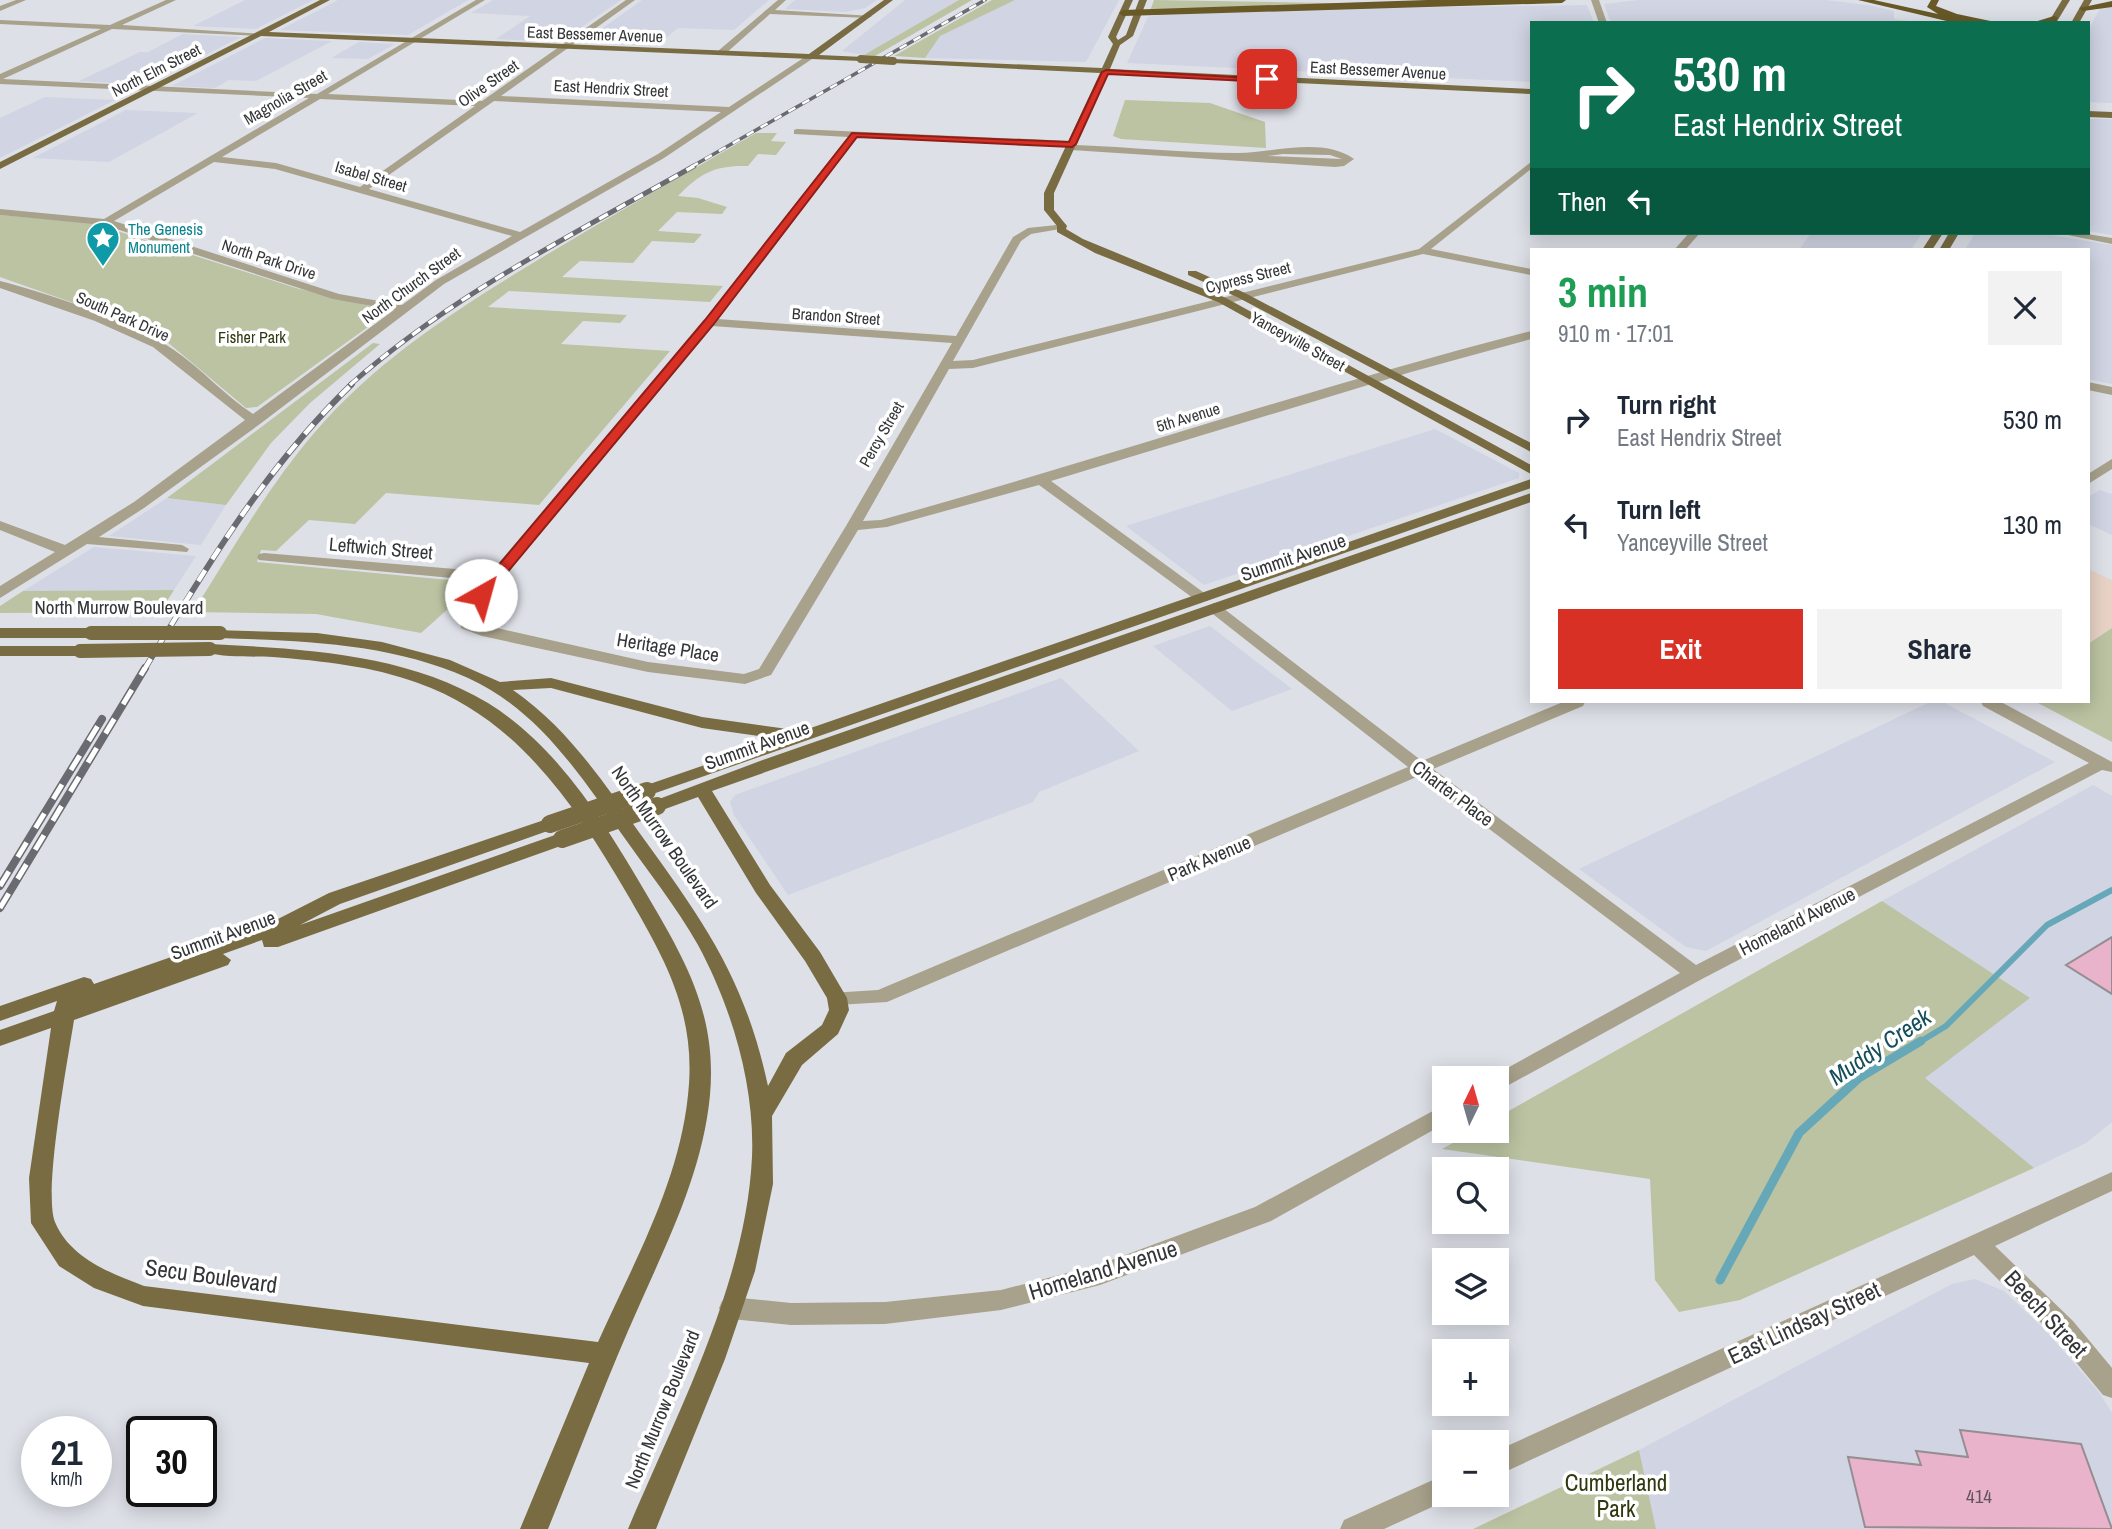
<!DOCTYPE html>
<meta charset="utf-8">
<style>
body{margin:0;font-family:"Archivo Narrow",sans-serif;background:#f2f2f3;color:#1f2937;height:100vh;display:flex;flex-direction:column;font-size:26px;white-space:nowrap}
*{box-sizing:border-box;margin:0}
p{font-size:23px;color:#747a83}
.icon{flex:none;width:38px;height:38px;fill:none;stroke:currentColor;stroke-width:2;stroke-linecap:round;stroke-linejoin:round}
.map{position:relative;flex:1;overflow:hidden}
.panel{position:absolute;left:1530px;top:248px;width:560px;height:455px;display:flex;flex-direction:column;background:#fff;border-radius:0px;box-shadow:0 4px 18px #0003}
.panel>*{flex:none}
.guide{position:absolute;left:1530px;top:21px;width:560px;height:214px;border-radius:0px;box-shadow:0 4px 18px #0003;background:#0b6e4f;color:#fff;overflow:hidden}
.needle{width:46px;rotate:5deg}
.fabs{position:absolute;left:1432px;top:1066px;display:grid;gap:14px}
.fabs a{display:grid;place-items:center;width:77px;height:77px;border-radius:0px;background:#fff;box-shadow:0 4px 18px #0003;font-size:35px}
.speed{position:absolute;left:21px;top:1416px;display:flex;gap:14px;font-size:35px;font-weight:700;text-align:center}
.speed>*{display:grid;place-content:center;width:91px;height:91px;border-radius:50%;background:#fff;box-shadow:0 4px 18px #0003;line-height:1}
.speed small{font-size:18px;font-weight:400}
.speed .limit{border:4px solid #111;border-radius:10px;background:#fff;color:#111}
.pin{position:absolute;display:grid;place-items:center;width:60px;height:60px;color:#fff;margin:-30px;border-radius:14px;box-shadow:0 4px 10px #0006}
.me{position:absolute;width:77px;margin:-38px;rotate:38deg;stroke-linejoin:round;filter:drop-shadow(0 0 5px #0008)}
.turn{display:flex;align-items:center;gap:24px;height:147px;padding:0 28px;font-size:32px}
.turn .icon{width:91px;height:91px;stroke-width:2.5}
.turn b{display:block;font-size:49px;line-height:60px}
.then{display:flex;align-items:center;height:66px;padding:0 28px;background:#0003;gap:14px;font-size:26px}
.round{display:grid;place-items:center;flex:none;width:74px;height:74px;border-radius:0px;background:#f2f2f3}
.summary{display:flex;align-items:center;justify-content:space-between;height:119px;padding:0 28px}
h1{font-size:42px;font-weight:700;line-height:52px;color:#1e9e55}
.button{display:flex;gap:14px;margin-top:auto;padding:14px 28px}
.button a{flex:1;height:80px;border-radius:0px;background:#d93025;color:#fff;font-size:28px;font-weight:700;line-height:80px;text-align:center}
.button a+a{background:#f2f2f3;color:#1f2937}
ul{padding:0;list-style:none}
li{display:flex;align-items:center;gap:21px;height:105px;padding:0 28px}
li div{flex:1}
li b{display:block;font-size:26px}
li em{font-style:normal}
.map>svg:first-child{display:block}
.built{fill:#d0d4e3}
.industrial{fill:#e8d2c6}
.green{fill:#bbc3a2}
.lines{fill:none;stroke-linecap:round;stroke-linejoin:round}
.stream-far1{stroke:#66a8b8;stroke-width:6}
.stream{stroke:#66a8b8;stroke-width:9}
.building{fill:#e9b3cc;stroke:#968d91;stroke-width:2}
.minor{fill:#a8a18b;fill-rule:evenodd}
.major{fill:#796c43;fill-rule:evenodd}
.highway{fill:#685927;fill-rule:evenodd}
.rail-far3-casing{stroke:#6a6b70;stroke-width:3.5}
.rail-far2-casing{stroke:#6a6b70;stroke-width:5}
.rail-far1-casing{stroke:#6a6b70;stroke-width:6}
.rail-casing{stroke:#6a6b70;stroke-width:8}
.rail-far3{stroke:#fff;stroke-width:2.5;stroke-dasharray:8;stroke-linecap:butt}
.rail-far2{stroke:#fff;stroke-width:3.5;stroke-dasharray:10;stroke-linecap:butt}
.rail-far1{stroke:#fff;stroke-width:4.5;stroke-dasharray:13;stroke-linecap:butt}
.rail{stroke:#fff;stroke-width:5;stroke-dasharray:17;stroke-linecap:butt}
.major-bridge-far2{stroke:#796c43;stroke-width:8}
.major-bridge-far1{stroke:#796c43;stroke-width:14}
.major-bridge{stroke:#796c43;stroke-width:18}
.route{fill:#d93025;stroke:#8d1f18;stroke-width:2}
.labels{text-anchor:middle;stroke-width:7;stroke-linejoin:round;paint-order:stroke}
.far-street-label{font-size:16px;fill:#343538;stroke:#fff}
.far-culture-label{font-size:16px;fill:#0d838f;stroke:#fff;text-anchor:start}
.far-park-label{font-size:16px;fill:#303810;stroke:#fff}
.street-label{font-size:19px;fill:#343538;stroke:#fff}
.near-number-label{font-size:19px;fill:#61545d}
.near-street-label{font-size:23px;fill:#343538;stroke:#fff}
.near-park-label{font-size:23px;fill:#303810;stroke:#fff}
.near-water-label{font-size:24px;font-style:italic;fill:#154e5b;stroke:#fff}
</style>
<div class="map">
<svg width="2112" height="1529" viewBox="0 0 2112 1529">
<rect width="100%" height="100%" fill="#dee0e8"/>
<g class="built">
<path d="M245 0H313L256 29 193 26Z"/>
<path d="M338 0H468L408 35 280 30Z"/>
<path d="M493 0H621L560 42 496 39 530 16 471 13Z"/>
<path d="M642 0H769L734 30 678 28 656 46 582 43Z"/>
<path d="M795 0H877L865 8 846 12 785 9Z"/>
<path d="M905 0H959L864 55 842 51Z"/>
<path d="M1015 0H1119L1086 62 925 58 939 36Z"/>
<path d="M1639 0H1825L1868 5 1894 11V19L1925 23H1611L1604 4Z"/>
<path d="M1587 5 1594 23H1531V82L1127 63 1148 17 1159 15 1313 9Z"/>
<path d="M2112 5V103L2088 102V30L2101 7Z"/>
<path d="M183 34 241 37 146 85 79 81 140 52H148Z"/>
<path d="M265 38 332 41 256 81 229 80 215 88 172 86Z"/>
<path d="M359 42 395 44 368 59 331 58Z"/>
<path d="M45 97 115 100 0 158V118Z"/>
<path d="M126 110 198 113 109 162 33 158Z"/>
<path d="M2088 119H2112V235L2088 231Z"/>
<path d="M1811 233H1922L1911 250H1799Z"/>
<path d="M1975 233H2039L2112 245V384L2088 379V250H1965Z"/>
<path d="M1435 429 1519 473V478L1204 585 1126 526Z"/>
<path d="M2100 490 2112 494V535L2088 524V497Z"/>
<path d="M167 498 226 505 201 545 109 536Z"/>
<path d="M94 547 196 556 174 590 23 591Z"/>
<path d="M1210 626 1292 689 1232 711 1153 646Z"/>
<path d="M1061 678 1139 751 1039 792 1033 802 788 895 734 815 730 802 735 795Z"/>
<path d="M1930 702H1943L2055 762 1706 951 1686 947 1579 869Z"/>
<path d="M2093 785 2112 796V1122L2086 1143 2034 1168 1924 1078 2030 998 1882 901Z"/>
<path d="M1975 1279 2004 1291 2044 1329 2099 1392 2112 1413V1529H1656L1639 1450 1952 1284Z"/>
</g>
<path class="industrial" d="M2088 569 2112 580V628L2088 644Z"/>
<g class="green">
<path d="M959 0H972L875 56 864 55Z"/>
<path d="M992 0H1015L940 36 925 58 894 56Z"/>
<path d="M1154 0 1386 4 1150 11Z"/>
<path d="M1125 100 1210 103 1265 122 1266 148 1121 139 1113 136Z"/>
<path d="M756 133H777L771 141 786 142 776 155 758 154 748 166C715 165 700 173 678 196L698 198 727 207 722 214 677 212 658 231 702 234 694 243 652 241 633 263 580 261 562 277 723 286 710 302 509 291 488 307 627 315 620 323 583 321 561 344 670 351 539 505 386 493 355 524 309 520 276 551 261 550 257 562 471 582 458 600 421 633 316 614 193 612C232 550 268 487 315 432 373 364 448 315 523 269 600 222 678 178 756 133Z"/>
<path d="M0 215 92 223 296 288 390 311 257 407 246 408 166 341 127 322 0 277Z"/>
<path d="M373 343 380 344 310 403 271 443 226 505 167 498Z"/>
<path d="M174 590 160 612 0 613V606L23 591Z"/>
<path d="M2112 628V742L2036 702H2088V644Z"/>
<path d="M1882 901 2030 998 1925 1078 2034 1168 1740 1300 1679 1312 1655 1280 1650 1179 1442 1149 1474 1131 1496 1130V1118Z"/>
<path d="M1639 1450 1656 1529H1473Z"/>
</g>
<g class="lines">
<path class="stream-far1" d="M1918 1043 1946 1026 2047 925 2112 890"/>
<path class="stream" d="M1720 1280 1799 1133 1859 1078 1921 1041"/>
</g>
<g class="building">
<path d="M2112 937V994L2066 965Z"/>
<path d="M1960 1430 2081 1444 2112 1529 1865 1527 1848 1457 1921 1465 1916 1451 1968 1457Z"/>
</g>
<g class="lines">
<g class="minor">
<path d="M16 0H26L0 11V6Z"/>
<path d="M166 0H176L122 25 263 34 259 36 112 29 3 79 317 94 476 0H485L328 94 482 101 626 0H635L501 96 729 107 808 55 815 57 664 158 444 284 260 424 144 508 99 537 182 545 189 549 187 552 87 544 0 598V586L55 552 0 530V521L65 545 134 502 245 420 153 347 95 321 0 288V281C50 294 132 321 174 350 202 369 225 396 253 414L394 310 333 299 104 225 0 215V209L104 219 309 98 0 84V74L101 29 0 24V20L110 25ZM320 99 475 106 360 187 276 163 222 157ZM494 101 721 112 658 154 520 232 369 189ZM214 162 275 169 512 236 436 280 402 305 339 294 114 221Z"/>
<path d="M778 0H786L775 10 872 16 868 18 770 14 724 55H718V51Z"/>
<path d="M1591 0H1599L1607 23H1599Z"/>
<path d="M797 129 1072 141 1076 145C1130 147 1184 153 1238 153 1273 153 1322 136 1354 159L1344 166 1335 167 1071 150 1067 147 857 137 717 319 956 336 1013 237 1028 228 1066 224V228L1031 234 1021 241 953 361 973 360 1419 249 1531 162V169L1431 249 1531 269V275L1423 254 973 368 949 369 863 521 881 520C1099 460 1313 387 1531 331V339L1411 372 1051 481 1207 595 1210 598 1207 601H1197L1039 485 887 527 858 530 771 675 745 684 648 672 482 636 461 628 459 613 484 581 259 560 257 557 259 554 264 553 491 572 705 320 848 137 794 134V130ZM1283 154 1330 155 1342 159 1268 156ZM712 326 952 343 846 526 759 669 744 674 648 662 475 623V613L500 580Z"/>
<path d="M1689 233H1700L1685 250H1674Z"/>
<path d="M2058 233H2081L2112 238V244Z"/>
<path d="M2088 382 2112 387V395L2088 390Z"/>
<path d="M2112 459V469L2088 484V474Z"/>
<path d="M1214 603 1219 605 1422 761 1563 702H1585L1583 706 1433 769 1696 965 2089 763 1983 706 1981 702H2001L2112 762V772L2102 770 1702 979 1496 1092V1078H1489L1680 973 1419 776 887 1002 837 1005 830 1003 827 998 830 993 878 990 1408 767 1209 611 1206 608Z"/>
<path d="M1444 1105V1124L1271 1221 1100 1285 1001 1310 885 1324 791 1325 731 1319 722 1315 719 1308 722 1301 731 1297 791 1303 885 1302 1001 1290 1098 1265 1255 1207Z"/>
<path d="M2112 1172V1191L1995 1246 2073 1321 2112 1368V1398L2103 1395 2055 1337 1974 1255 1496 1476V1451Z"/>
<path d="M1444 1475V1494H1455L1454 1497 1384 1529H1340L1344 1520Z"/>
</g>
<g class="major">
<path d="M320 0H330L269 32 809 54 884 0H893L819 55 864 57 861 61 261 36 0 169V162Z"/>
<path d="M1125 0H1133L1116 37 1118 40 1126 35 1139 0H1147L1133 36 1120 45 1110 69 1531 89V94L1108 74 1054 193V210L1067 226 1066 229 1083 239 1226 298 1531 465V474L1218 302 1095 253 1057 232V226L1044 210V193L1100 73 893 63 889 61 893 59 1102 68 1113 44 1108 37Z"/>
<path d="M2062 0H2070L2056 23H2048Z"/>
<path d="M2084 0H2092L2079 23H2071Z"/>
<path d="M2088 111 2112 112V118L2088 117Z"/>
<path d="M1933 233H1943L1932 250H1922Z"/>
<path d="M1949 233H1959L1949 250H1939Z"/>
<path d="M1188 271H1196L1245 293 1531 443V452L1237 297 1188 275Z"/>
<path d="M1531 479V488L647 796 638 791 641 787 780 739 702 728 551 688 513 690C565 726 600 777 636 828 700 917 744 974 768 1086L786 1053 822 1025 829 1010 827 998 805 961 756 893 698 797 657 812 648 806 651 802 760 761 1531 493V502L712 791 770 885 820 952 847 998 849 1010 838 1034 802 1065 772 1116 773 1184 755 1271 725 1359 656 1529H628C677 1413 746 1284 752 1157 755 1086 732 1008 698 945 676 906 647 870 621 833 579 773 537 709 468 678 390 643 304 641 220 638L214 636 212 633 214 630 317 633 382 642 450 660 500 682 551 678 702 717 802 731Z"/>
<path d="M0 628H91L99 633 91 638H0Z"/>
<path d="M210 644C304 649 405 653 488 703 559 747 606 825 647 895 686 961 717 1015 710 1095 702 1179 661 1254 628 1331 600 1396 575 1463 548 1529H520L589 1363 143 1306 94 1288 59 1266 31 1223 29 1178 51 1028 0 1046V1030L54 1011 57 1001 0 1021V1006L84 977 91 979 94 984 274 921 329 893 550 818 556 820 559 824 556 828 340 904 300 925 555 835H569L571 839 569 843 278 947H264L262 940 223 954 231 960 228 965 74 1020C68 1059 43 1192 55 1222 70 1258 110 1273 144 1286L598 1342C634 1262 679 1183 688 1095 697 1014 665 959 626 892 575 805 517 718 418 683 372 666 322 661 273 657 251 656 226 658 204 652L202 649Z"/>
<path d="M0 646H80L88 651 80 656H0Z"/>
</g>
<g class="highway">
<path d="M1427 0H1566L1562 3 1123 16 1119 13 1123 10Z"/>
<path d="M1858 0H1874L1938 14 1927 7 1931 0H1939L1936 6 1957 14 2000 23H1955Z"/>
<path d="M2112 1V7L2083 11 2079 8Z"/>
<path d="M2054 16 2057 17V21L2031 23Z"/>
</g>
<defs>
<path id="rail-far3" d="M691 167 985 0"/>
<path id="rail-far2" d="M350 385C451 295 576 233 694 166"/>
<path id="rail-far1" d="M144 670C206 567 265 468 352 384"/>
<g id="rail">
<path d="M0 886 102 719"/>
<path d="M0 908 145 668"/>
</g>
</defs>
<use href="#rail-far3" class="rail-far3-casing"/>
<use href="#rail-far2" class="rail-far2-casing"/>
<use href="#rail-far1" class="rail-far1-casing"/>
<use href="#rail" class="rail-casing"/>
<use href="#rail-far3" class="rail-far3"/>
<use href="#rail-far2" class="rail-far2"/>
<use href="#rail-far1" class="rail-far1"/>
<use href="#rail" class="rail"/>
<path class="major-bridge-far2" d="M861 59 893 61"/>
<g class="major-bridge-far1">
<path d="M91 633H220"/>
<path d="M80 651 210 649"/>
</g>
<g class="major-bridge">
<path d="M550 824 647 791"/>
<path d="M562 839 657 806"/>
</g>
</g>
<path class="route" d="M1106 70 1271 79 1267 82 1108 74 1076 144 1072 147 857 137 713 325 486 598H476V592L705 320 852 133 1069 142 1102 72Z"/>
<defs>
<symbol id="sight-pin" viewBox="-11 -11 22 30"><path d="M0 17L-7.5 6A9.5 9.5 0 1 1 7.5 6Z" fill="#0f9aa8" stroke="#fff"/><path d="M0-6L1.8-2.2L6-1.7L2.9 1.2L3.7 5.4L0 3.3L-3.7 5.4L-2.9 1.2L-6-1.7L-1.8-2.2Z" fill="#fff"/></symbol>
</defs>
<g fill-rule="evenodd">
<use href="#sight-pin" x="84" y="219" width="38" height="52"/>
</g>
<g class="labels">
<g class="far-street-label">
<text transform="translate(595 34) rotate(2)" y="6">East Bessemer Avenue</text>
<text transform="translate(156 70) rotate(-27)" y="6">North Elm Street</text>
<text transform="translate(1378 70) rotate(3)" y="6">East Bessemer Avenue</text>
<text transform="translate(488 83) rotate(-35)" y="6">Olive Street</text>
<text transform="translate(611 88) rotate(3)" y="6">East Hendrix Street</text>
<text transform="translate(285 97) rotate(-30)" y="6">Magnolia Street</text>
<text transform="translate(371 176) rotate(16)" y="6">Isabel Street</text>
<text transform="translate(269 259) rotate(18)" y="6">North Park Drive</text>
<text transform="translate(1248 277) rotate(-14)" y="6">Cypress Street</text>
<text transform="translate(411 285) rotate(-36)" y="6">North Church Street</text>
<text transform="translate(123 316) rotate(24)" y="6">South Park Drive</text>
<text transform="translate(836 316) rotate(4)" y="6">Brandon Street</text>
<text transform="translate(1298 341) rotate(29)" y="6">Yanceyville Street</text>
<text transform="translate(1188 417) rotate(-17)" y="6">5th Avenue</text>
<text transform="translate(881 434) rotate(-60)" y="6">Percy Street</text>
</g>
<g class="far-culture-label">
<text x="128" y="235">The Genesis<tspan x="128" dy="18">Monument</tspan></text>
</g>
<g class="far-park-label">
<text x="252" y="343">Fisher Park</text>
</g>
<g class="street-label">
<text transform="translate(381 548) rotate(5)" y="7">Leftwich Street</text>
<text transform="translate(1293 557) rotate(-19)" y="7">Summit Avenue</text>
<text x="119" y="614">North Murrow Boulevard</text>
<text transform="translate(668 647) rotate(9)" y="7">Heritage Place</text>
<text transform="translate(757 745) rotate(-20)" y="7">Summit Avenue</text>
<text transform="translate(1453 793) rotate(37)" y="7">Charter Place</text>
<text transform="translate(665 837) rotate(55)" y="7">North Murrow Boulevard</text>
<text transform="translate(1209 858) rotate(-23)" y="7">Park Avenue</text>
<text transform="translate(1797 921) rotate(-27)" y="7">Homeland Avenue</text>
<text transform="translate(223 935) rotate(-20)" y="7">Summit Avenue</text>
<text transform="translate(662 1409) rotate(-68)" y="7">North Murrow Boulevard</text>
</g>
<g class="near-number-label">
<text x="1979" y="1503">414</text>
</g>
<g class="near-street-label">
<text transform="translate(1103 1270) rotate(-17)" y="8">Homeland Avenue</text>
<text transform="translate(211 1276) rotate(8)" y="8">Secu Boulevard</text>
<text transform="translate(2046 1314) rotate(47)" y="8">Beech Street</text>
<text transform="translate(1804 1323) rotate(-25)" y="8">East Lindsay Street</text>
</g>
<g class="near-park-label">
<text x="1616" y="1491">Cumberland<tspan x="1616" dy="26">Park</tspan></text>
</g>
<g class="near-water-label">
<text transform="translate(1880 1047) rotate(-34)" y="8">Muddy Creek</text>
</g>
</g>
</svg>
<div class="fabs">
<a><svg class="needle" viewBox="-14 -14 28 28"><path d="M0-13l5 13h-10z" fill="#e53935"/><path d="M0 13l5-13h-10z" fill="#747a83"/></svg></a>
<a><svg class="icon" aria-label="search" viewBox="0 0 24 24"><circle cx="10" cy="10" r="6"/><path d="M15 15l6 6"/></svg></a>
<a><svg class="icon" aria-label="layers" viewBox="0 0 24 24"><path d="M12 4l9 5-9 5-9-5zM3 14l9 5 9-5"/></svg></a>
<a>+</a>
<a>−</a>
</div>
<div class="speed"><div>21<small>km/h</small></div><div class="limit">30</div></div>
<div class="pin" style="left:1267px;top:79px;background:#d93025"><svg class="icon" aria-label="arrive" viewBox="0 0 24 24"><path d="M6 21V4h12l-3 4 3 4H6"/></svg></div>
<svg class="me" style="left:481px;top:595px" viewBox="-20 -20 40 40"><circle r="19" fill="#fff"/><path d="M0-13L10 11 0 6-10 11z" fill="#d93025"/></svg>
<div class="guide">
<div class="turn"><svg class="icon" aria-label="right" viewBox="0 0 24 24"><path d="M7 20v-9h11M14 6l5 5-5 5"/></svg><div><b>530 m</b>East Hendrix Street</div></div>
<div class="then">Then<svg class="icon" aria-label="left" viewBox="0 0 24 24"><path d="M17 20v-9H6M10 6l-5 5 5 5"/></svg></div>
</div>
<section class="panel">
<div class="summary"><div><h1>3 min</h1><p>910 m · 17:01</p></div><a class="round"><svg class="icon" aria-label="close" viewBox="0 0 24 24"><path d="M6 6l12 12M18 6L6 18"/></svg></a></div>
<ul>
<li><svg class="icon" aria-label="right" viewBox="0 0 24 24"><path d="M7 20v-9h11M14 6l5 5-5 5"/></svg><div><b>Turn right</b><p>East Hendrix Street</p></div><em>530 m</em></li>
<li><svg class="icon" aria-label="left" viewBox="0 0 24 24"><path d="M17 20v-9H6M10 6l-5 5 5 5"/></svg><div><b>Turn left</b><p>Yanceyville Street</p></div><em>130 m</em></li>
</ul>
<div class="button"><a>Exit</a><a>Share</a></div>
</section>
</div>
